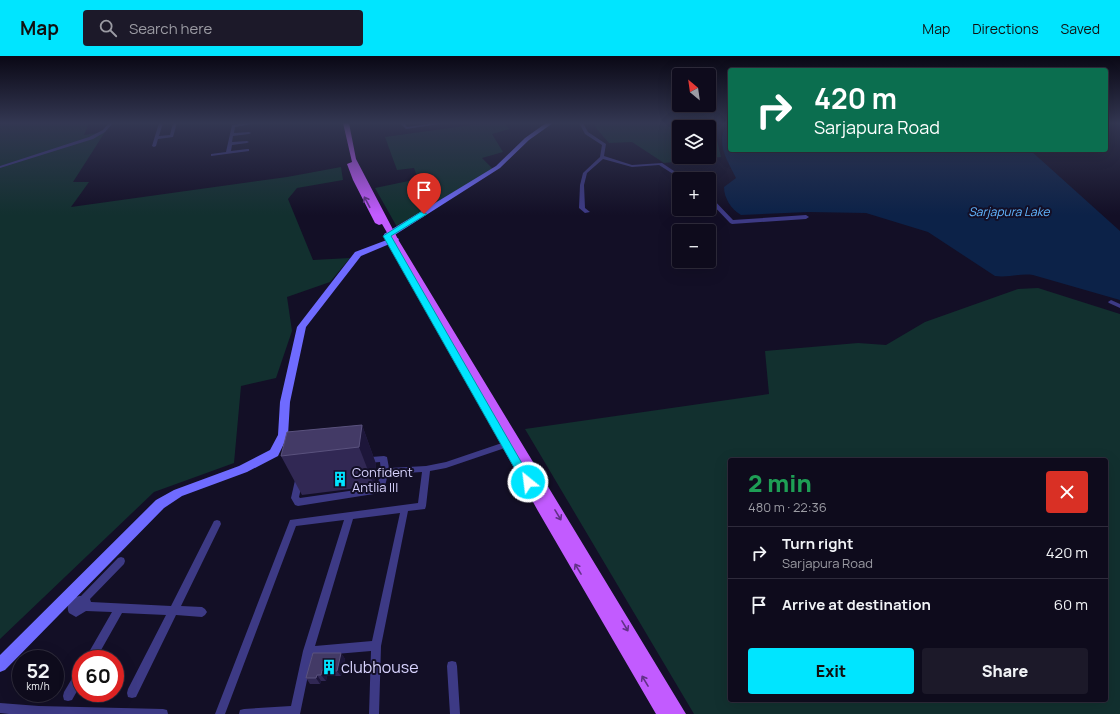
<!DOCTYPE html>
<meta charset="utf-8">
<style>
body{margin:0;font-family:Manrope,sans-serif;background:#1c1929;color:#f1f3f6;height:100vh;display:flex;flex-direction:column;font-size:15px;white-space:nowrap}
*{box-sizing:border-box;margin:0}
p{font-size:13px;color:#9b9ba3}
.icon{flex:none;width:22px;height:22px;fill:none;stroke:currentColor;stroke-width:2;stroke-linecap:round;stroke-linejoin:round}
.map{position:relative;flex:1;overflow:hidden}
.panel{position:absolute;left:728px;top:402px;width:380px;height:244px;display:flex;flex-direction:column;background:#0e0b1c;border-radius:4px;box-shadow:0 4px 16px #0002,0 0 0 1px #2e2b3b}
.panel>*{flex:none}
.hud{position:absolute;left:728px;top:12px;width:380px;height:84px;border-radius:4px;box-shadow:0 4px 16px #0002,0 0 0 1px #2e2b3b;background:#0b6e4f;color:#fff;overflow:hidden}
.needle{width:26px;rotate:331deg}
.fabs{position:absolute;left:672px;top:12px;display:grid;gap:8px}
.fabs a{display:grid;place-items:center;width:44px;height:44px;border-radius:4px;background:#0e0b1c;box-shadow:0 4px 16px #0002,0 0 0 1px #2e2b3b;font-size:20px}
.speed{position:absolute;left:12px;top:594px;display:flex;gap:8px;font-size:20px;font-weight:700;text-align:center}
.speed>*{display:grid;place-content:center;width:52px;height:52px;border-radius:50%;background:#0e0b1c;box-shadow:0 4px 16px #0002,0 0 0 1px #2e2b3b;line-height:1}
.speed small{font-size:10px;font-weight:400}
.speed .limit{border:6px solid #d22;background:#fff;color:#111}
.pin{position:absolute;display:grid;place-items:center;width:34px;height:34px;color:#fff;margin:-41px -17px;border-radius:50% 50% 50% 0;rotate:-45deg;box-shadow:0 0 4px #0007}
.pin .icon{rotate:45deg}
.me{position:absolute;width:44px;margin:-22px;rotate:331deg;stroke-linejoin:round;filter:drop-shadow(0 0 3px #0008)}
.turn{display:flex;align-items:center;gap:14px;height:84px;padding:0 20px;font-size:18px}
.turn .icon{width:52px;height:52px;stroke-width:2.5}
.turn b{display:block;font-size:28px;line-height:34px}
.round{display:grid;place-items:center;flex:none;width:42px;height:42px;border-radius:4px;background:#1c1929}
.headline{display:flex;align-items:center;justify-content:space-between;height:68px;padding:0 20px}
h1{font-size:24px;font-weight:800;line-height:30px;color:#1e9e55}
.button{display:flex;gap:8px;margin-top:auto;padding:8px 20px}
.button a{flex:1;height:46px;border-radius:4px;background:#00e5ff;color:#111;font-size:16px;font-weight:800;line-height:46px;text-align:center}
.button a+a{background:#1c1929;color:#f1f3f6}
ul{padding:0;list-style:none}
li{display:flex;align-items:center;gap:12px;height:52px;padding:0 20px;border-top:1px solid #2e2b3b}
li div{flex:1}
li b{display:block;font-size:15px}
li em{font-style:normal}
header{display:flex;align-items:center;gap:24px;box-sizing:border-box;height:56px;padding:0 20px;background:#00e5ff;color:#111}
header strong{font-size:19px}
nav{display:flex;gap:22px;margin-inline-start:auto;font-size:14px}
.search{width:280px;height:36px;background:#1c1929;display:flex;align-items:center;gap:10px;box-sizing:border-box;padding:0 14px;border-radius:4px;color:#9b9ba3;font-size:15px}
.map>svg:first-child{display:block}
.green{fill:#12302f;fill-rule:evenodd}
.water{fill:#0c2248}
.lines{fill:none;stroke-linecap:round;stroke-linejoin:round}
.street{fill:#3d3a85;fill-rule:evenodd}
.secondary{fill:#6f6bff;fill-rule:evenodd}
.primary{fill:#c25bff;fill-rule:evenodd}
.wall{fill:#312854}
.shaded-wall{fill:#1d163a}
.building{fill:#433a66;stroke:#5a527e}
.oneway{stroke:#623188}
.route{fill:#00e5ff;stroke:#0095a6}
.labels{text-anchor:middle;stroke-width:4;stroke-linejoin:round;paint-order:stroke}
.far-water-label{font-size:12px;font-style:italic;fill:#62b6ff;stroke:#130f26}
.poi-label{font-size:13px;fill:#d9d4ff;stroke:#130f26;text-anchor:start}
.near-poi-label{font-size:16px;fill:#d9d4ff;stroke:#130f26;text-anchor:start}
</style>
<header>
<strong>Map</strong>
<div class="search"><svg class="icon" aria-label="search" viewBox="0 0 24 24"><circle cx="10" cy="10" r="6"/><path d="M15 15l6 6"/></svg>Search here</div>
<nav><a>Map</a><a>Directions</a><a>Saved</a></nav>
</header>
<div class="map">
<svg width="1120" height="658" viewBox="0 0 1120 658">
<rect width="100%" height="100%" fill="#130f26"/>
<g class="green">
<path d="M0 67H89L84 79 105 76 73 126H89L71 151 287 121 341 111 343 124 297 132 288 143 313 204 350 202 330 226 287 241 292 275 276 322 241 330 234 407 154 436 0 583Z"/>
<path d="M486 67H505L509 73 492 78 503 96 482 102 493 113 397 171 375 132 418 123 414 112 397 114 385 81Z"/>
<path d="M594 67H713L721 101 664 107 632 86 609 87 596 72ZM679 71H709V101H679Z"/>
<path d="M1038 232 1120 258V658H694L525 373 769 338 765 295 858 287 886 289 925 266 1018 233ZM730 404H1106V644H730Z"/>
</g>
<path class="water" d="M721 67H730V94H1030L1120 175V244L1033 219C1020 217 1008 222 995 220L928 176 866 157 809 156 741 159C731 153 724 142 724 131L736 122C729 107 716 89 725 72Z"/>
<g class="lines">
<g class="street">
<path d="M109 67H113L105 76 93 83 0 112V110L89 81 103 74Z"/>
<path d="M159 67H163L159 80 170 79 173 67H177L173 81 158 83 156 90 154 91 152 90Z"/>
<path d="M246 67H258L235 71 234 77 249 76 251 77 249 78 233 80 232 86 247 85 249 86 247 87 232 89 231 95 247 93H249V95L211 100V98L226 96 232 69Z"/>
<path d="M400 67H404L407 71 435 67H447L406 73Z"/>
<path d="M579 67H583L588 76 606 88 604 100 632 109 662 107 686 123H681L659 109 632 111 603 103 587 117 584 129 585 152 590 156 585 157 579 152 580 129 583 117 600 101 602 89 585 78Z"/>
<path d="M709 141H711L733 164 806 159 809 161 806 163 732 168 730 167 709 145Z"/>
<path d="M1111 244 1120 248V252L1109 247 1108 246Z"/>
<path d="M511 384 514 385 515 387 514 389 446 412 430 415 426 450 425 453 408 455 381 590 379 658H369L371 595 312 600 300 658H239L240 654 244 653 291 650 303 595 344 464 296 470 225 658H215L290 464 418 447 422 416 388 418 384 434 383 436 380 437 298 450 295 449 291 442 298 411 306 406 384 400 387 401 389 412 426 410 446 406ZM380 406 381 415 377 431 300 442 299 441 305 415 308 412ZM400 457 372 585 315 590 353 463Z"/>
<path d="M217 464 220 465 221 468 181 550 202 551 205 553 207 556 205 559 202 561 176 559 136 641 132 642 128 641 127 637 128 633 166 559 122 557 96 603H85L112 556 86 555 76 561 69 557C65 549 72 540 81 540L118 502 121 501 124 502 125 505 124 508 90 543 91 546 171 550 214 465Z"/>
<path d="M452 605 456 606 457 610 460 658H450L447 610 448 606Z"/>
<path d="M81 613V628L72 644 68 645 64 644 63 640 64 636 77 614Z"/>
<path d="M0 647 39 650 163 653 167 654 168 658H9L0 657Z"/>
</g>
<g class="secondary">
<path d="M546 67H553L529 84 500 112 390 182H384V178L496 110 525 82Z"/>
<path d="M392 182H398L399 184 361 200 306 271 290 346 288 379 278 400 247 416 182 440 164 452 5 614 0 616V599L156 444 174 434 239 410 270 394 278 379 280 346 297 271 355 196Z"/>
</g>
<path class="primary" d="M343 67H349L356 103 399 185 686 658H656L538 455 488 365 489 362 494 361 382 168 379 169 375 167 353 124 347 108 352 106Z"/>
</g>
<g class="wall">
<path d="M362 369 376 408 374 430 302 439 281 400Z"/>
<path d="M341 597 345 603 341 620H327L326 625H321L320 628H310L306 622Z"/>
</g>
<g class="shaded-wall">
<path d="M362 369 376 408 374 430 359 391Z"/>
<path d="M341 597 345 603 341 620 337 615Z"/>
<path d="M322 614 327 620 326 625 321 619Z"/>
<path d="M317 619 321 625 320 628 316 622Z"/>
</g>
<g class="building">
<path d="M362 369 359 391 281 400 287 376Z"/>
<path d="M313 597H341L337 615 322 614 321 619H317L316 622H306Z"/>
</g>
<defs><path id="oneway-shaft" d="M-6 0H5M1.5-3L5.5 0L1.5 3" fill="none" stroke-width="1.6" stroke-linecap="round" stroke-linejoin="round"/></defs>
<g class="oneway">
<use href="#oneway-shaft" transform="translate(367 146) rotate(-118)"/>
<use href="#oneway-shaft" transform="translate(558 459) rotate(59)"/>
<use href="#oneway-shaft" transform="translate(578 513) rotate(-121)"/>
<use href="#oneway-shaft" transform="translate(625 570) rotate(59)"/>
<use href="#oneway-shaft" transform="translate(645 625) rotate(-121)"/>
</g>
<linearGradient id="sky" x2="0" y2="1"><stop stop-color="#0a0815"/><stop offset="0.42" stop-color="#333752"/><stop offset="1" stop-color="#333752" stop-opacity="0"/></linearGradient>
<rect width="1120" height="159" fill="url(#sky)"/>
<path class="route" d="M421 156 427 158 391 180 531 423 533 426 531 429 528 430 524 429 383 180Z"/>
<defs>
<symbol id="building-bare" viewBox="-9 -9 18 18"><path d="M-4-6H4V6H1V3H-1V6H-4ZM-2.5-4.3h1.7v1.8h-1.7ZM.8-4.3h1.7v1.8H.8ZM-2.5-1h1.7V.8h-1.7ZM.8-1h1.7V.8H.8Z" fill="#00e5ff" stroke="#130f26" stroke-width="2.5" paint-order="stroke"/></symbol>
</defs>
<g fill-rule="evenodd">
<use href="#building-bare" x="329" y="412" width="22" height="22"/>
<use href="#building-bare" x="318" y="600" width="22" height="22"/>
</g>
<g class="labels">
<g class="far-water-label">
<text x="1009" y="160">Sarjapura Lake</text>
</g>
<g class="poi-label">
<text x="352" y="421">Confident<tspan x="352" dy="15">Antlia III</tspan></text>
</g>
<g class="near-poi-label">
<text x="341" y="617">clubhouse</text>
</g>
</g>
</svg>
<div class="fabs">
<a><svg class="needle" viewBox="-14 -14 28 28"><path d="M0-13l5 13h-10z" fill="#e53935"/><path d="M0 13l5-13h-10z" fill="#9b9ba3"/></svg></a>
<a><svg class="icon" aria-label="layers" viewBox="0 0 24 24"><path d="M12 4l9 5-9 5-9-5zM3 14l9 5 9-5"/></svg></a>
<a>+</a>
<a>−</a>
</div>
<div class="speed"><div>52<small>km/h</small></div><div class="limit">60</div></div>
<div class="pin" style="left:424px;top:158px;background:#d93025"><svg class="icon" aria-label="arrive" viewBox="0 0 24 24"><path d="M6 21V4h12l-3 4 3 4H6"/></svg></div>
<svg class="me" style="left:528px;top:426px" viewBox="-20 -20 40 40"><circle r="17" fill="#00e5ff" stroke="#fff" stroke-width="3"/><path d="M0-11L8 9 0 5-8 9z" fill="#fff"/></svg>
<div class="hud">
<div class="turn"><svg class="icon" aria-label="right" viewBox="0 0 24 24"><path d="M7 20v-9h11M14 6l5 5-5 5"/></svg><div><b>420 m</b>Sarjapura Road</div></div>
</div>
<section class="panel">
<div class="headline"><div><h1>2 min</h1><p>480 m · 22:36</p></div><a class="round" style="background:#d93025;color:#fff"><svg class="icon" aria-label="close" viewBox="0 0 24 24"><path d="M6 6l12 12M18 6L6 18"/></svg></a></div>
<ul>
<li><svg class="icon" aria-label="right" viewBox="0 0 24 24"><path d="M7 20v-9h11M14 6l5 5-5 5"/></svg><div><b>Turn right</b><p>Sarjapura Road</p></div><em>420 m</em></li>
<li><svg class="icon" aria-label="arrive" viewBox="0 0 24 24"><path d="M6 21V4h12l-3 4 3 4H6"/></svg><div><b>Arrive at destination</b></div><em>60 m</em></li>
</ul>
<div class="button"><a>Exit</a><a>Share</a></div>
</section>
</div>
